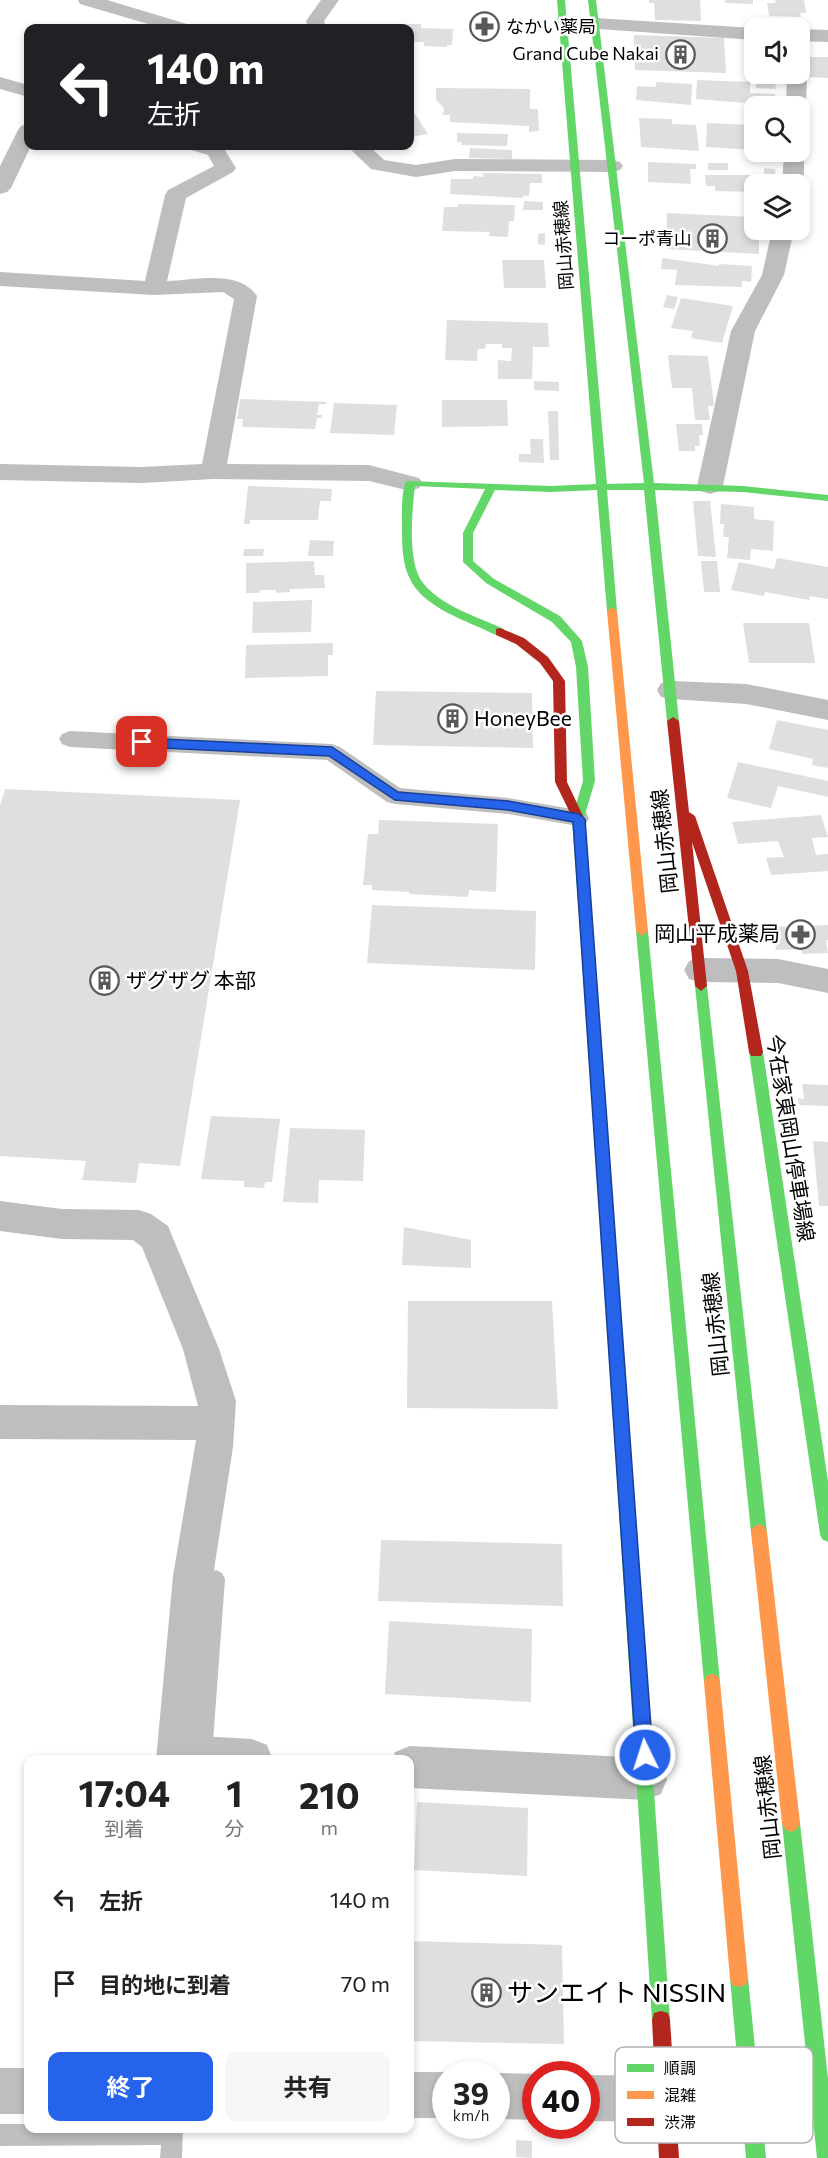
<!DOCTYPE html>
<html lang="ja">
<meta charset="utf-8">
<style>
body{margin:0;font-family:Commissioner,"Noto Sans JP",sans-serif;background:#f6f6f6;color:#222;height:100vh;display:flex;flex-direction:column;font-size:22px;white-space:nowrap}
*{box-sizing:border-box;margin:0}
p{font-size:20px;color:#767676}
.icon{flex:none;width:33px;height:33px;fill:none;stroke:currentColor;stroke-width:2;stroke-linecap:round;stroke-linejoin:round}
.map{position:relative;flex:1;overflow:hidden}
.details{position:absolute;left:24px;top:1755px;width:390px;height:378px;display:flex;flex-direction:column;background:#fff;border-radius:12px;box-shadow:0 3px 9px #0003}
.details>*{flex:none}
.banner{position:absolute;left:24px;top:24px;width:390px;height:126px;border-radius:12px;box-shadow:0 3px 9px #0003;background:#202124;color:#fff;overflow:hidden}
.fabs{position:absolute;left:744px;top:18px;display:grid;gap:12px}
.fabs a{display:grid;place-items:center;width:66px;height:66px;border-radius:12px;background:#fff;box-shadow:0 3px 9px #0003;font-size:30px}
.speed{position:absolute;left:432px;top:2061px;display:flex;gap:12px;font-size:30px;font-weight:700;text-align:center}
.speed>*{display:grid;place-content:center;width:78px;height:78px;border-radius:50%;background:#fff;box-shadow:0 3px 9px #0003;line-height:1}
.speed small{font-size:15px;font-weight:400}
.speed .limit{border:9px solid #d22;background:#fff;color:#111}
.pin{position:absolute;display:grid;place-items:center;width:51px;height:51px;color:#fff;margin:-26px;border-radius:12px;box-shadow:0 3px 9px #0006}
.me{position:absolute;width:66px;margin:-33px;rotate:356deg;stroke-linejoin:round;filter:drop-shadow(0 0 4px #0008)}
.turn{display:flex;align-items:center;gap:21px;height:126px;padding:0 24px;font-size:27px}
.turn .icon{width:78px;height:78px;stroke-width:2.5}
.turn b{display:block;font-size:42px;line-height:51px}
.eta{display:flex;justify-content:space-evenly;align-items:center;height:102px;text-align:center}
.eta b{font-size:36px;font-weight:700;line-height:42px}
.action{display:flex;gap:12px;margin-top:auto;padding:12px 24px}
.action a{flex:1;height:69px;border-radius:12px;background:#2563eb;color:#fff;font-size:24px;font-weight:700;line-height:69px;text-align:center}
.action a+a{background:#f6f6f6;color:#222}
ul{padding:0;list-style:none}
li{display:flex;align-items:center;gap:18px;height:84px;padding:0 24px}
li div{flex:1}
li b{display:block;font-size:22px}
li em{font-style:normal}
.map>svg:first-child{display:block}
.lines{fill:none;stroke-linecap:round;stroke-linejoin:round}
.stream{fill:#bfbfbf;fill-rule:evenodd}
.building{fill:#dfdfdf}
.lane{fill:#bebebe;fill-rule:evenodd}
.street{fill:#bebebe;fill-rule:evenodd}
.fast{fill:#63d668;fill-rule:evenodd}
.slow{fill:#ff974d;fill-rule:evenodd}
.jam{fill:#b3261e;fill-rule:evenodd}
.route{fill:#2563eb;stroke:#184099;stroke-width:1.5}
.labels{text-anchor:middle;stroke-width:5;stroke-linejoin:round;paint-order:stroke}
.far-poi-label{font-size:18px;fill:#000;stroke:#fff;text-anchor:end}
.far-street-label{font-size:18px;fill:#000;stroke:#fff}
.poi-label{font-size:21px;fill:#000;stroke:#fff;text-anchor:start}
.street-label{font-size:21px;fill:#000;stroke:#fff}
.near-poi-label{font-size:26px;fill:#000;stroke:#fff;text-anchor:start}
.key{fill:#fff;stroke:#b2b2b2;stroke-width:1.5}
.key-label{font-size:16px;fill:#000}
</style>
<div class="map">
<svg width="828" height="2158" viewBox="0 0 828 2158">
<rect width="100%" height="100%" fill="#fff"/>
<g class="lines">
<g class="stream">
<path d="M216 1570 222 1573 225 1579 212 1755 210 1760H194L192 1755 207 1579 210 1573Z"/>
<path d="M0 2124H28V2128H183L182 2158H160L161 2145 0 2146Z"/>
</g>
</g>
<g class="building">
<path d="M649 0H700L701 21 655 20 654 3H649Z"/>
<path d="M725 0H753V4L725 3Z"/>
<path d="M775 0H804L806 13H800L801 17 769 16 767 3H776Z"/>
<path d="M401 24H421V28L453 29 452 45H447V47L424 46V42H411L410 28H400Z"/>
<path d="M634 35 724 38 726 73 635 70Z"/>
<path d="M807 57H828V78L808 77Z"/>
<path d="M697 80 750 82V93L775 94 776 106H754V110H747L746 103 696 99Z"/>
<path d="M656 82 692 84 691 105 636 100 637 86 656 87Z"/>
<path d="M756 83H775L776 89 756 88Z"/>
<path d="M436 88 530 89V109H538L539 131 529 132V126L450 122V115H443L444 108 436 100Z"/>
<path d="M410 106 428 134 410 137Z"/>
<path d="M639 118 672 119V124L696 125 699 151 641 147Z"/>
<path d="M707 123 754 125V150L706 147Z"/>
<path d="M457 133 508 134 507 146 461 145 462 142H457Z"/>
<path d="M470 148 512 150V159L469 158Z"/>
<path d="M648 162 696 164V169H690L691 184 648 182Z"/>
<rect x="708" y="163" width="20" height="7"/>
<path d="M764 168 775 169 777 184 758 183 754 184 753 192 715 191V186H706L705 175H764Z"/>
<path d="M483 173 542 174V183H530L529 196H523V198L450 194 451 179H473L474 176 483 177Z"/>
<path d="M524 201 543 202V210H523Z"/>
<path d="M458 204 515 205 514 221H509L508 237 489 236 490 232 442 231 444 207H458Z"/>
<path d="M667 213 754 217V230H759V254L666 249Z"/>
<path d="M545 233V245L538 244V234Z"/>
<path d="M662 258 719 266V264L752 266 751 282 742 281V287L675 285 677 270 661 269Z"/>
<path d="M502 260H544L546 288H504Z"/>
<path d="M667 295 678 297 674 309 663 307Z"/>
<path d="M681 298 733 306 722 343 691 338 693 331 671 328Z"/>
<path d="M447 320 548 323 549 347H533L532 379H498V360L511 361 512 348H502V344H486L485 349H478L477 361 445 360Z"/>
<path d="M668 355 708 356 714 406H708L710 420H695L692 388H672Z"/>
<path d="M534 381 559 382V391L534 390Z"/>
<path d="M240 399 327 402 326 404H319L317 415H322V418H317L315 429 242 427 243 419H237Z"/>
<path d="M442 400H507L508 426 442 427Z"/>
<path d="M334 403 397 405 394 435 330 433Z"/>
<path d="M548 411H558L559 460H550Z"/>
<path d="M676 424H702L703 435H699L700 446H695V451H679Z"/>
<path d="M530 439H543L544 463 519 462V454H531Z"/>
<path d="M248 486 332 489 331 501H320L318 520H250V524H244Z"/>
<path d="M693 501H710L716 557 698 556Z"/>
<path d="M721 504 754 507V519L774 521 773 551 751 549 750 560 727 558 729 537H723L724 524H720Z"/>
<path d="M310 540 334 541 333 556H308Z"/>
<path d="M244 549H264L263 556H243Z"/>
<path d="M777 558 828 567V599L810 596 809 600 765 592 764 596 731 590 739 562 774 569Z"/>
<path d="M314 561 315 575H324L325 588 290 589V592L276 593V590H260L259 593H246V563Z"/>
<path d="M701 561H717L720 592H704Z"/>
<path d="M312 600 311 632 252 633 253 602Z"/>
<path d="M743 623H809L815 663H749Z"/>
<path d="M333 643V655H328V676L245 678 246 645Z"/>
<path d="M376 691 532 693 533 748 373 745Z"/>
<path d="M777 720 828 730V768L812 765 813 759 769 749Z"/>
<path d="M738 762 828 781V797L778 786 771 808 727 798Z"/>
<path d="M5 789 240 800 180 1166 139 1163 136 1183 82 1180 86 1161 0 1156V806Z"/>
<path d="M821 815 828 837 812 838 816 855 828 854V871L771 875 766 858 784 857 778 841 738 844 732 822Z"/>
<path d="M379 820 498 824 496 892 469 890 468 897 409 894V892L372 890V885H363L368 834H378Z"/>
<path d="M372 905 536 911 535 970 367 963Z"/>
<path d="M828 925V940H826L828 953 802 954 801 949 776 950 772 927Z"/>
<path d="M802 1084 828 1085V1106L799 1105 798 1098 804 1099Z"/>
<path d="M211 1116 280 1119 272 1182H265L264 1188 244 1187V1181L201 1179Z"/>
<path d="M290 1128 365 1130 363 1181 319 1180 318 1203 283 1202Z"/>
<path d="M813 1141 828 1142V1206H819Z"/>
<path d="M404 1227 471 1240V1268L402 1265Z"/>
<path d="M408 1301H552L558 1409 407 1408Z"/>
<path d="M381 1540 562 1544 563 1606 378 1601Z"/>
<path d="M389 1621 532 1629 531 1702 385 1694Z"/>
<path d="M417 1802 528 1808 527 1876 414 1870Z"/>
<path d="M410 1941 562 1945 564 2044 410 2041Z"/>
<path d="M516 2140 532 2141V2158L516 2157Z"/>
</g>
<g class="lines">
<path class="lane" d="M70 731 332 744 340 747 400 788 508 798 578 810 586 812 589 818 586 824 578 826 508 814 395 804 387 802 327 760 70 747 62 744 59 739 62 734Z"/>
<g class="street">
<path d="M78 0H107L187 24 190 28H162L80 4Z"/>
<path d="M321 0H339L324 21 326 28H308L306 21Z"/>
<path d="M564 16 754 28V40L557 26 555 22 557 18Z"/>
<path d="M800 29 828 30V42L800 41Z"/>
<path d="M800 69 807 74 806 106 800 111V106H786L787 74H800Z"/>
<path d="M0 77 28 85V97L0 89Z"/>
<path d="M28 124V146H31L11 188 7 192 0 194V166L18 130 21 126Z"/>
<path d="M188 146 223 147 236 168 233 172 186 198 167 281C195 280 239 269 257 296L227 464 369 465 419 478 423 483 419 488 410 491 369 481 213 479 142 483 0 480V464L142 467 202 464 234 299 223 292 154 295 0 286V272L145 281 165 195 168 190 214 166 208 155 191 150Z"/>
<path d="M347 146H369L384 160 416 165 455 159 613 160 620 162 623 166 620 170 613 172 455 171 416 177 371 169Z"/>
<path d="M800 147 804 152V184L800 189V184H782L784 152H800Z"/>
<path d="M772 230H794L784 275 755 331 723 486 719 491 710 494 701 491 697 486 731 331 762 275Z"/>
<path d="M671 681 746 684 828 700V720L746 704 671 699 661 697 657 690 661 683Z"/>
<path d="M700 958 778 959 828 969V993L778 983 700 982 689 979 684 970 689 961Z"/>
<path d="M0 1201 62 1209 139 1210 151 1214 168 1226 219 1349 236 1401 233 1447 213 1576 200 1736 252 1739 267 1745 273 1760H156L173 1576 196 1440 0 1439V1405L198 1406 183 1349 142 1247 133 1240 62 1239 0 1231Z"/>
<path d="M410 1746 646 1758 661 1764 667 1779 661 1794 646 1800 410 1788V1760H392L395 1752Z"/>
<rect x="0" y="2068" width="28" height="46"/>
<path d="M410 2072H446L453 2074H446V2118H410Z"/>
<path d="M496 2073 538 2074H536V2120L496 2119V2074H492Z"/>
<path d="M586 2075 667 2076 683 2083 690 2099 683 2115 667 2122 586 2121Z"/>
</g>
<g class="fast">
<path d="M557 0H565L607 484 644 483 588 0H596L654 483 743 486 828 495V501L743 492 655 490 679 721 673 725 667 721 644 490H607L617 611 612 615 607 611 597 490 551 492 495 490 473 533V561L494 579 560 616 582 641 588 667 595 781 584 818 595 974 589 979 583 974 572 818 583 781 576 667 571 642 552 622 486 583 463 562V533L485 489 415 486C412 511 407 563 423 583 441 606 478 617 504 629V635H496C468 621 422 608 409 577 402 562 402 543 402 527 402 512 401 494 406 481L551 486 596 484Z"/>
<path d="M642 926 648 931 720 1682 718 1688 712 1690 706 1688 704 1682 636 931Z"/>
<path d="M701 981 707 986 767 1532 765 1537 759 1540 753 1537 751 1532 695 986Z"/>
<path d="M756 1047 761 1048 763 1052 828 1481V1542L822 1539 820 1534 749 1052 751 1048Z"/>
<path d="M609 1243 614 1245 616 1249 670 2020 668 2027 661 2029 654 2027 652 2020 602 1249 604 1245Z"/>
<path d="M791 1814 797 1817 800 1823 828 2079V2158H817L782 1823 785 1817Z"/>
<path d="M739 1969 746 1971 748 1978 766 2158H746L730 1978 732 1971Z"/>
</g>
<g class="slow">
<path d="M612 607 617 611 648 931 642 936 636 931 607 611Z"/>
<path d="M589 969 595 974 616 1249 614 1253 609 1255 604 1253 602 1249 583 974Z"/>
<path d="M759 1524 765 1527 767 1532 800 1823 797 1829 791 1832 785 1829 782 1823 751 1532 753 1527Z"/>
<path d="M712 1674 718 1676 720 1682 748 1978 746 1985 739 1987 732 1985 730 1978 704 1682 706 1676Z"/>
</g>
<g class="jam">
<path d="M500 628 524 638 548 657 565 681 567 782 584 818 582 821H574L555 782 553 681 540 663 516 644 496 635V629Z"/>
<path d="M673 717 679 721 689 812 695 816 748 971 763 1052 761 1056H751L749 1052 736 971 692 842 707 986 701 991 695 986 667 721Z"/>
<path d="M661 2011 668 2013 670 2020 679 2158H659L652 2020 654 2013Z"/>
</g>
</g>
<path class="route" d="M142 738 332 747 398 792 508 801 579 814 585 819 653 1755 651 1762 645 1764 638 1762 636 1755 573 822 508 810 395 800 329 756 142 747 136 742Z"/>
<defs>
<symbol id="pharmacy-ring" viewBox="-11 -11 22 22"><circle r="9.5" fill="#fff" stroke="#595959" stroke-width="1.5"/><path d="M-2-6h4v4h4v4h-4v4h-4v-4h-4v-4h4Z" fill="#595959"/></symbol>
<symbol id="building-ring" viewBox="-11 -11 22 22"><circle r="9.5" fill="#fff" stroke="#595959" stroke-width="1.5"/><path d="M-4-6H4V6H1V3H-1V6H-4ZM-2.5-4.3h1.7v1.8h-1.7ZM.8-4.3h1.7v1.8H.8ZM-2.5-1h1.7V.8h-1.7ZM.8-1h1.7V.8H.8Z" fill="#595959"/></symbol>
</defs>
<g fill-rule="evenodd">
<use href="#pharmacy-ring" x="468" y="10" width="33" height="33"/>
<use href="#building-ring" x="664" y="38" width="33" height="33"/>
<use href="#building-ring" x="696" y="222" width="33" height="33"/>
<use href="#building-ring" x="436" y="702" width="33" height="33"/>
<use href="#pharmacy-ring" x="784" y="918" width="33" height="33"/>
<use href="#building-ring" x="88" y="964" width="33" height="33"/>
<use href="#building-ring" x="470" y="1976" width="33" height="33"/>
</g>
<g class="labels">
<g class="far-poi-label">
<text x="506" y="33" text-anchor="start">なかい薬局</text>
<text x="659" y="60">Grand Cube Nakai</text>
<text x="692" y="245">コーポ青山</text>
</g>
<g class="far-street-label">
<text transform="translate(564 245) rotate(-94)" y="6">岡山赤穂線</text>
</g>
<g class="poi-label">
<text x="474" y="726">HoneyBee</text>
<text x="780" y="941" text-anchor="end">岡山平成薬局</text>
<text x="126" y="988">ザグザグ 本部</text>
</g>
<g class="street-label">
<text transform="translate(665 841) rotate(-96)" y="7">岡山赤穂線</text>
<text transform="translate(790 1138) rotate(81)" y="7">今在家東岡山停車場線</text>
<text transform="translate(716 1324) rotate(-96)" y="7">岡山赤穂線</text>
<text transform="translate(768 1807) rotate(-96)" y="7">岡山赤穂線</text>
</g>
<g class="near-poi-label">
<text x="507" y="2002">サンエイト NISSIN</text>
</g>
</g>
<rect x="615" y="2047" width="198" height="96" rx="9" class="key"/>
<rect x="627" y="2064" width="27" height="8" fill="#63d668"/>
<rect x="627" y="2091" width="27" height="8" fill="#ff974d"/>
<rect x="627" y="2118" width="27" height="8" fill="#b3261e"/>
<g class="key-label">
<text x="664" y="2074">順調</text>
<text x="664" y="2101">混雑</text>
<text x="664" y="2128">渋滞</text>
</g>
</svg>
<div class="fabs">
<a><svg class="icon" aria-label="sound" viewBox="0 0 24 24"><path d="M4 9h4l5-4v14l-5-4H4zM17 9q2 3 0 6"/></svg></a>
<a><svg class="icon" aria-label="search" viewBox="0 0 24 24"><circle cx="10" cy="10" r="6"/><path d="M15 15l6 6"/></svg></a>
<a><svg class="icon" aria-label="layers" viewBox="0 0 24 24"><path d="M12 4l9 5-9 5-9-5zM3 14l9 5 9-5"/></svg></a>
</div>
<div class="speed"><div>39<small>km/h</small></div><div class="limit">40</div></div>
<div class="pin" style="left:142px;top:742px;background:#d93025"><svg class="icon" aria-label="arrive" viewBox="0 0 24 24"><path d="M6 21V4h12l-3 4 3 4H6"/></svg></div>
<svg class="me" style="left:645px;top:1755px" viewBox="-20 -20 40 40"><circle r="17" fill="#2563eb" stroke="#fff" stroke-width="3"/><path d="M0-11L8 9 0 5-8 9z" fill="#fff"/></svg>
<div class="banner">
<div class="turn"><svg class="icon" aria-label="left" viewBox="0 0 24 24"><path d="M17 20v-9H6M10 6l-5 5 5 5"/></svg><div><b>140 m</b>左折</div></div>
</div>
<section class="details">
<div class="eta">
<div><b>17:04</b><p>到着</p></div>
<div><b>1</b><p>分</p></div>
<div><b>210</b><p>m</p></div>
</div>
<ul>
<li><svg class="icon" aria-label="left" viewBox="0 0 24 24"><path d="M17 20v-9H6M10 6l-5 5 5 5"/></svg><div><b>左折</b></div><em>140 m</em></li>
<li><svg class="icon" aria-label="arrive" viewBox="0 0 24 24"><path d="M6 21V4h12l-3 4 3 4H6"/></svg><div><b>目的地に到着</b></div><em>70 m</em></li>
</ul>
<div class="action"><a>終了</a><a>共有</a></div>
</section>
</div>
